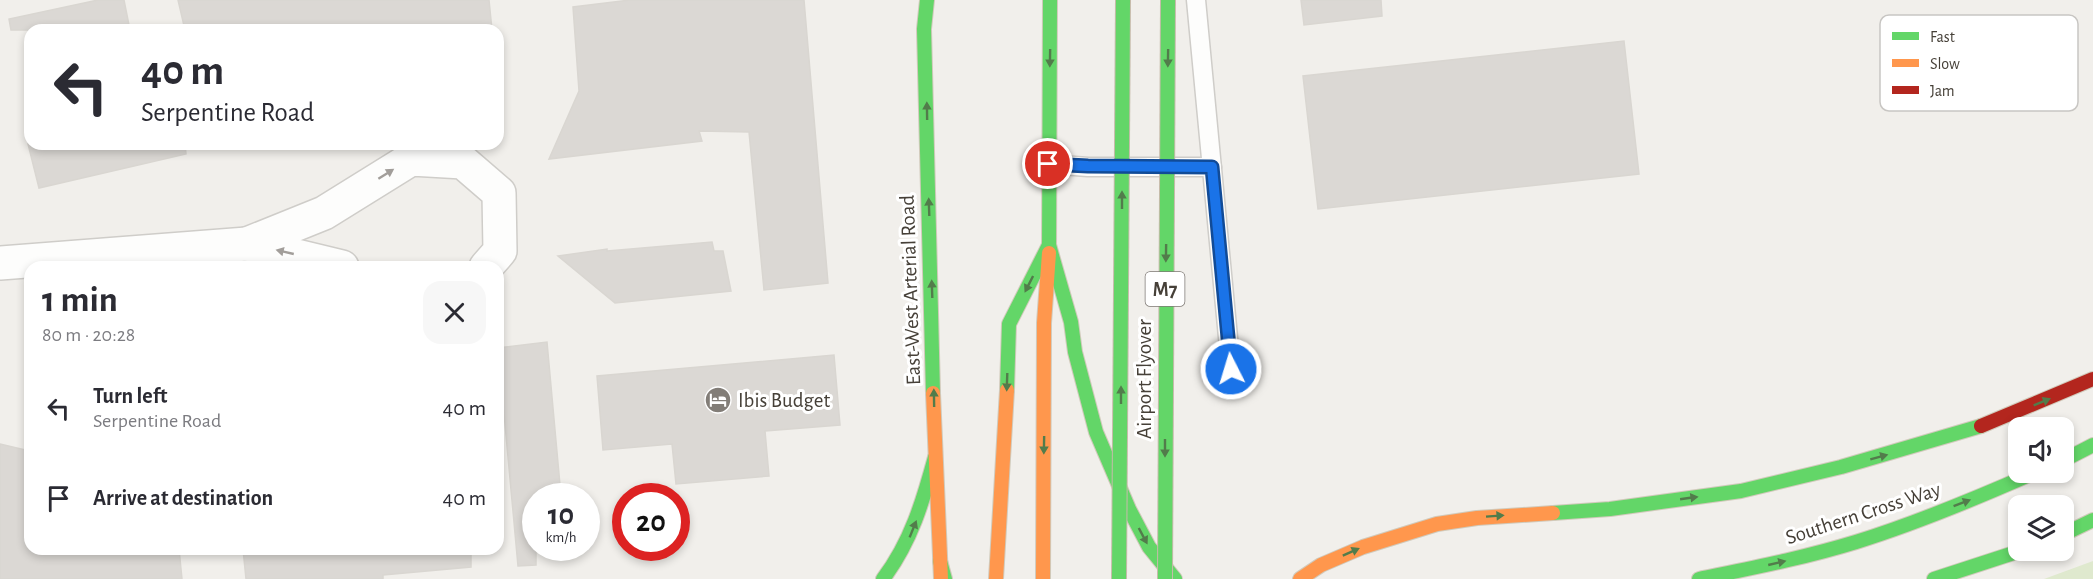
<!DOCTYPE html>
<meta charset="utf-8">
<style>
body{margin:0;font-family:"Alegreya Sans",sans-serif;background:#f7f7f7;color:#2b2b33;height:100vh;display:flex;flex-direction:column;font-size:22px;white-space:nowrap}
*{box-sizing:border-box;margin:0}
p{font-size:20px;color:#7c7c81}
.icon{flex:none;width:33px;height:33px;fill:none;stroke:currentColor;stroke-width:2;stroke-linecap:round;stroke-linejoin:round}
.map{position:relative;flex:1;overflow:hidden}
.sheet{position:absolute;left:24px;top:261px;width:480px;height:294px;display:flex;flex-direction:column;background:#fff;border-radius:18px;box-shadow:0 3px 9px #0003}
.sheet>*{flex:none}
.banner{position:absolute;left:24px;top:24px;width:480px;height:126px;border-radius:18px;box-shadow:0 3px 9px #0003;background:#fff;color:#2b2b33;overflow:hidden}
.fabs{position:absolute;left:2008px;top:417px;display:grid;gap:12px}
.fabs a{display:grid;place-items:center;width:66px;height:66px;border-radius:12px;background:#fff;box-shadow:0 3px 9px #0003;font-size:30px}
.speed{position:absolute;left:522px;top:483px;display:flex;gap:12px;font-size:30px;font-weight:700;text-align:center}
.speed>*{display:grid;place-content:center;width:78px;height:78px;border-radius:50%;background:#fff;box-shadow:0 3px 9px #0003;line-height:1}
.speed small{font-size:15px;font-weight:400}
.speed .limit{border:9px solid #d22;background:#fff;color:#111}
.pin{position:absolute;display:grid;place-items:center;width:51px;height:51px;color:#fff;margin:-26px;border:3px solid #fff;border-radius:50%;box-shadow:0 2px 6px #0007}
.me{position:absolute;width:66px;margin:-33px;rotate:355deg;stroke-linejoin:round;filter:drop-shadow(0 0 4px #0008)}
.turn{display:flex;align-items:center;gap:21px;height:126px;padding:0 18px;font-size:27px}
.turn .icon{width:78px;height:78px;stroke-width:2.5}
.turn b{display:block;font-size:42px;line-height:51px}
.round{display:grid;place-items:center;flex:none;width:63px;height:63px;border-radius:18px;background:#f7f7f7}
.overview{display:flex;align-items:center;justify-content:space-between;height:102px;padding:0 18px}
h1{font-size:36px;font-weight:700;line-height:45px}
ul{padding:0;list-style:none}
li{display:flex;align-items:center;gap:18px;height:90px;padding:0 18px}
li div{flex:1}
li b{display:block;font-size:22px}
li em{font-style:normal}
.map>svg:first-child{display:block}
.green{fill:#dfe9ce}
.building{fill:#dbd8d4;stroke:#d9d6d1;stroke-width:1.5}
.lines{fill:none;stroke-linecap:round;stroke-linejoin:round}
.lane-casing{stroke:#cfcdc9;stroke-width:21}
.street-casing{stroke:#cfcdc9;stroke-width:36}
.fast-casing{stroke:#d1cabb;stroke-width:16}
.slow-casing{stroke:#d1cabb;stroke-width:16}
.jam-casing{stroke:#d1cabb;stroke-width:16}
.lane{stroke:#fdfdfc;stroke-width:18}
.street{stroke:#fdfdfc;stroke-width:33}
.fast{stroke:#63d668;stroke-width:14}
.slow{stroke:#ff974d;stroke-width:14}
.jam{stroke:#b3261e;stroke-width:14}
.fast-bridge-casing{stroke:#c6bbaa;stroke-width:16;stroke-linecap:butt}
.fast-bridge{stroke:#63d668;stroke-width:14}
.oneway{fill:#527c4b}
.oneway2{fill:#a29e9a}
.route-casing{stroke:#114b97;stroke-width:15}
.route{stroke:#1a73e8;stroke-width:10}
.labels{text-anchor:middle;stroke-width:6;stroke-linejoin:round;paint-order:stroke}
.shield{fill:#fff;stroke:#7e7974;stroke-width:1.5}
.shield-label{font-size:20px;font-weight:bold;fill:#464038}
.street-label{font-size:21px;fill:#464038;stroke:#fff}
.poi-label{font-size:21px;fill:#464038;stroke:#fff;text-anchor:start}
.key{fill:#fff;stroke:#c8c6c3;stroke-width:1.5}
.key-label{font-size:16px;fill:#464038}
</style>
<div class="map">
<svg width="2093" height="579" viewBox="0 0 2093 579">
<rect width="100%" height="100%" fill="#f1efeb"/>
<path class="green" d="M2093 561V579H2044Z"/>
<g class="building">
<path d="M98 0H124L130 30H11L9 19Z"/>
<path d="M178 0H489L492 30H185Z"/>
<path d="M630 0H804L828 283 764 290 749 132 699 131 702 141 549 159 579 91 573 7Z"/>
<path d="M1301 0H1381L1382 16 1304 25Z"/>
<path d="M1624 41 1639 174 1318 209 1303 76Z"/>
<path d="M28 144H185L186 154 39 188Z"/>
<path d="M712 242 714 251H723L731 291 615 303 558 256 607 249V251Z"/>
<path d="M547 342 561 496H536V565L518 566 498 348Z"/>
<path d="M834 355 840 425 765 431 769 476 676 484 672 444 603 450 597 376Z"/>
<path d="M0 444 30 451V549H179L182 579H0Z"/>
<path d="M243 549H471V567L383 575V579H246Z"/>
</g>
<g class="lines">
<defs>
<g id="lane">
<path d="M1196 0 1231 369"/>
<path d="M1048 164 1088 167H1212"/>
</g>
<g id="street">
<path d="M0 263 247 244"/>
<path d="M342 267 247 244 324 213 411 159 463 162 499 193 500 251 486 267"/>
</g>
<g id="fast">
<path d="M927 0 924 29 933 393"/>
<path d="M1049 245 1071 322 1075 352 1096 432 1129 509 1149 547 1175 579"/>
<path d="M1049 253 1050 0"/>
<path d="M1007 390 1009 324 1049 245"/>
<path d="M2064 460 2093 445"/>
<path d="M1553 513 1610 509 1741 491 1841 467 1981 426"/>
<path d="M2064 534 2093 520"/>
<path d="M940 561 945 579"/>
<path d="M883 579C911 542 923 501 935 457"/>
<path d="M1699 579C1752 568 1804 558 1856 542 1917 523 1977 498 2036 472"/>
<path d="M1934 579 2023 550"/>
</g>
<g id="slow">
<path d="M933 393 941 579"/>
<path d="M996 579 1007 390"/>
<path d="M1043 579 1044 323 1049 253"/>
<path d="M1300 579 1321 565 1363 547 1437 524 1477 518 1553 513"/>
</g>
<path id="jam" d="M1981 426 2093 379"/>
</defs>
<use href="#lane" class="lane-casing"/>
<use href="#street" class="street-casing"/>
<use href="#fast" class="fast-casing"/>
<use href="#slow" class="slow-casing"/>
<use href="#jam" class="jam-casing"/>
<use href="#lane" class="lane"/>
<use href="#street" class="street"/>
<use href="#fast" class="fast"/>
<use href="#slow" class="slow"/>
<use href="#jam" class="jam"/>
<defs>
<g id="fast-bridge">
<path d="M1119 579 1123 0"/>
<path d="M1165 579 1168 0"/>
</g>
</defs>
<use href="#fast-bridge" class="fast-bridge-casing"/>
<use href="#fast-bridge" class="fast-bridge"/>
</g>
<defs><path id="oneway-solid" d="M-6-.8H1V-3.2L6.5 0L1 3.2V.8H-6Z" transform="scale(1.5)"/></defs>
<g class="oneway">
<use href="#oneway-solid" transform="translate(1050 58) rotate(91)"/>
<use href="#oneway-solid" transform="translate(1168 58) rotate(91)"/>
<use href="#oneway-solid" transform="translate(927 111) rotate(-91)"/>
<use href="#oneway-solid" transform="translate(1122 200) rotate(-90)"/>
<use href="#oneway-solid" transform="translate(929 207) rotate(-92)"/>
<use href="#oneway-solid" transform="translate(1166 253) rotate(91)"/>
<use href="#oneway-solid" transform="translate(1029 284) rotate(117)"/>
<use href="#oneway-solid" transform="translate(932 289) rotate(-92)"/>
<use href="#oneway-solid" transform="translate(1007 382) rotate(92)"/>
<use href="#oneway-solid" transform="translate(1121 395) rotate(-90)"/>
<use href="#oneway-solid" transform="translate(934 398) rotate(-91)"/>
<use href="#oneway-solid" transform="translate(2042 402) rotate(-22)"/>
<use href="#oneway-solid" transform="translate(1044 445) rotate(91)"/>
<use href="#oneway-solid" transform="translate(1165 448) rotate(90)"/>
<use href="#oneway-solid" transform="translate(1879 457) rotate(-15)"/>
<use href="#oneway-solid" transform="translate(1689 498) rotate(-8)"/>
<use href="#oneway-solid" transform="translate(1962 503) rotate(-21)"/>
<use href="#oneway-solid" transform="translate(1495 516) rotate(-4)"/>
<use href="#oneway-solid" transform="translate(913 529) rotate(-68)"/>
<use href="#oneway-solid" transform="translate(1143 536) rotate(62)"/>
<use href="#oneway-solid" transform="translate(1351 552) rotate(-24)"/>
<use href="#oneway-solid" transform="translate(1777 563) rotate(-13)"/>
</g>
<g class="oneway2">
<use href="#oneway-solid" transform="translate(386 174) rotate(-32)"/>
<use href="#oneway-solid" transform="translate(285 252) rotate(-167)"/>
</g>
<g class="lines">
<defs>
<path id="route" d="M1048 164 1088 166 1212 167 1231 369"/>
</defs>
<use href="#route" class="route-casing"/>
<use href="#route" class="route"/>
</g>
<defs>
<symbol id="hotel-disc" viewBox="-11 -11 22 22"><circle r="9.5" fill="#827d77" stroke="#fff"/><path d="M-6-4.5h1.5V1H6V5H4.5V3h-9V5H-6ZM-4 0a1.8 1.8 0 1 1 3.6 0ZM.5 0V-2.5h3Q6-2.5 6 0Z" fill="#fff"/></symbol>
</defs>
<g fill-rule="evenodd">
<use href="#hotel-disc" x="703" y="385" width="30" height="30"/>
</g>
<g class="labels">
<rect class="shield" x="1145.5" y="272" width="39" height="34" rx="4.5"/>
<g class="shield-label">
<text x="1165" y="296">M7</text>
</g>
<g class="street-label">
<text transform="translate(910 290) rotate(-92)" y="7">East-West Arterial Road</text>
<text transform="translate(1144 379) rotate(-90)" y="7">Airport Flyover</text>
<text transform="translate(1863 513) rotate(-18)" y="7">Southern Cross Way</text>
</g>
<g class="poi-label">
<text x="738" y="407">Ibis Budget</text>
</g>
</g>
<rect x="1880" y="15" width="198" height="96" rx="9" class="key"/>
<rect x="1892" y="32" width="27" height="8" fill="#63d668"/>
<rect x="1892" y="59" width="27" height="8" fill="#ff974d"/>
<rect x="1892" y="86" width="27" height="8" fill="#b3261e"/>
<g class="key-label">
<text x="1930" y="42">Fast</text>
<text x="1930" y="69">Slow</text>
<text x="1930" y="96">Jam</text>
</g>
</svg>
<div class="fabs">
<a><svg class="icon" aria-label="sound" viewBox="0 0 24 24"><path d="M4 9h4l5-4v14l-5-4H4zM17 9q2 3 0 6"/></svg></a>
<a><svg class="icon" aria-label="layers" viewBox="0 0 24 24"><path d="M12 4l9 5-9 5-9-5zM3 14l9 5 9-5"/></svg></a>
</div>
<div class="speed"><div>10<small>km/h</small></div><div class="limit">20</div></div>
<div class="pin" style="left:1048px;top:164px;background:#d93025"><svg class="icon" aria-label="arrive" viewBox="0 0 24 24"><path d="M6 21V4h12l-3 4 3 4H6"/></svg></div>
<svg class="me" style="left:1231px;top:369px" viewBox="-20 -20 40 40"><circle r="17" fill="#1a73e8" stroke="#fff" stroke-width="3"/><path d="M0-11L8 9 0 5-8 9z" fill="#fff"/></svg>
<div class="banner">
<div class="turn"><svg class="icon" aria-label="left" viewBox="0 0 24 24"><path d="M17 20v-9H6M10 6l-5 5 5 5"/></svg><div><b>40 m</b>Serpentine Road</div></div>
</div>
<section class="sheet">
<div class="overview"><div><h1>1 min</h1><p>80 m · 20:28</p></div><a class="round"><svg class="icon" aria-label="close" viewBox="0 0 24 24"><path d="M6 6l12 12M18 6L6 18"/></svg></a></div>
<ul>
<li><svg class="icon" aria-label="left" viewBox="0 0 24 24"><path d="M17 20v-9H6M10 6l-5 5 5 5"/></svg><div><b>Turn left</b><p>Serpentine Road</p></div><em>40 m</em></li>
<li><svg class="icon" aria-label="arrive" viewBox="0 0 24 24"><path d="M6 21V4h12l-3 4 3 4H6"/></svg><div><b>Arrive at destination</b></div><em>40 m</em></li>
</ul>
</section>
</div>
